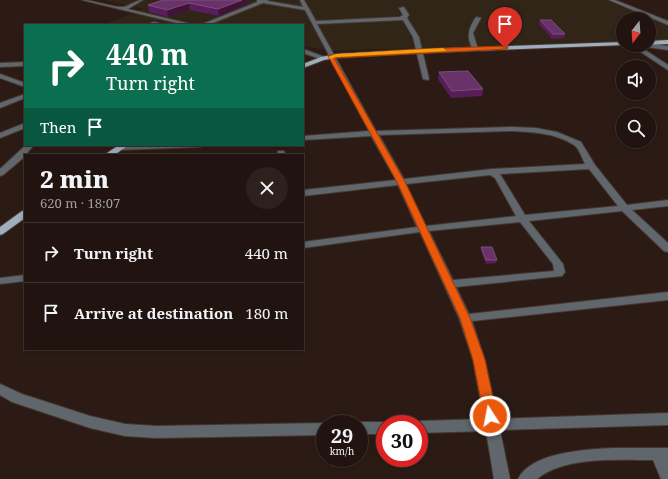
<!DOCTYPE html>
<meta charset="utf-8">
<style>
body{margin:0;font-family:"Noto Serif",serif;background:#2d211e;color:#f1f3f6;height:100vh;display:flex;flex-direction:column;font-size:15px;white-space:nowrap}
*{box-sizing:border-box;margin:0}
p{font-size:13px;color:#a29e9f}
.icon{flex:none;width:22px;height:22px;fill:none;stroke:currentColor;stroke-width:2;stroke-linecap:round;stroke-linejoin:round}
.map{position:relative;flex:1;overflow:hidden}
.panel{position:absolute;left:24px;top:154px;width:280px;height:196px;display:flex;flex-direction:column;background:#211410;border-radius:0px;box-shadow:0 2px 6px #0003,0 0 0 1px #3e3330}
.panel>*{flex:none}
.guide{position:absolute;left:24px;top:24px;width:280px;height:122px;border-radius:0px;box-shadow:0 2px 6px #0003,0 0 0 1px #3e3330;background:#0b6e4f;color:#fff;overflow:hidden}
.needle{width:26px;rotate:197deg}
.fabs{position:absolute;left:616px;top:12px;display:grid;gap:8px}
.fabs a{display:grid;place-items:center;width:40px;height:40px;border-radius:50%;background:#211410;box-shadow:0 2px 6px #0003,0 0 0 1px #3e3330;font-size:20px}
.speed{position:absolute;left:316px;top:415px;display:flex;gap:8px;font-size:20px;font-weight:700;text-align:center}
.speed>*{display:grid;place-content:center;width:52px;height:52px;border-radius:50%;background:#211410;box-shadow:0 2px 6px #0003,0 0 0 1px #3e3330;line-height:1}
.speed small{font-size:10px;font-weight:400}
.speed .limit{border:6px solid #d22;background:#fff;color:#111}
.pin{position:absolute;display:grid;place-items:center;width:34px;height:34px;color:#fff;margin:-41px -17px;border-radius:50% 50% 50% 0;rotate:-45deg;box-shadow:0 0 4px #0007}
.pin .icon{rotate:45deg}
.me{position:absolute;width:44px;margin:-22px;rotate:349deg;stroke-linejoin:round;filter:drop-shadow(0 0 3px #0008)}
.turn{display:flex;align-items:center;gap:14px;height:84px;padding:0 16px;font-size:18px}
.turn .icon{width:52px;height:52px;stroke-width:2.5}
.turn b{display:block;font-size:28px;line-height:34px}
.then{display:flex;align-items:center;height:38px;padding:0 16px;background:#0003;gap:8px;font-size:15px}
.round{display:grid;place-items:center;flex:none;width:42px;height:42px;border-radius:21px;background:#2d211e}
.head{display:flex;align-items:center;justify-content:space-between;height:68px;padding:0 16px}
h1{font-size:24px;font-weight:800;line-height:30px}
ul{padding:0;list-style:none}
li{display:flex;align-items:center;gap:12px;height:60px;padding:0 16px;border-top:1px solid #3e3330}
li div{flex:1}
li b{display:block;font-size:15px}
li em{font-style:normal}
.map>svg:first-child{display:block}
.industrial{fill:#312517}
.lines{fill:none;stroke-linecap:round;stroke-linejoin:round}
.minor-casing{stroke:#473731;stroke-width:2}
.major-casing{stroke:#473731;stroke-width:2}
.minor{fill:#5f676d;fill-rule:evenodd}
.major{fill:#9eaeba;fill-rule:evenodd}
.wall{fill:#591d5b}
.shaded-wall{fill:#401339}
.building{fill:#693269;stroke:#7e4e7b}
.route{fill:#ea580c;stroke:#983908}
.slow{fill:#f59e0b}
</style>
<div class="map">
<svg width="668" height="479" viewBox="0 0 668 479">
<rect width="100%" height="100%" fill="#2c1b15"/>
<path class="industrial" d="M104 0H605L668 26V39L649 40V19H623V41L330 51 303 46V25H102L144 9Z"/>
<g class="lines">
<defs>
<g id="minor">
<path d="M82 0C93 0 115 8 123 7 130 6 135 0 143 0L128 9 195 25H185Z"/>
<path d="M257 0H268V1L303 7 300 0H304L316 21 400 17 403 15 399 8 404 7 409 15 407 18 419 37 429 79 428 80 423 79 413 37 403 20 317 24 376 131 512 127 536 128 557 132 581 142 595 165 627 205 668 200V206L632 210 668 243V252L664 251 622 211 529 221 563 264 565 272 562 276 456 287 469 314 668 292V300L472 321 485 360 497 419 668 413V425L500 430 510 479H494L486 431 419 433V424H414L419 421 484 419 473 360 459 318 420 232 303 248V242L417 227 398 185 303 196V190L396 180 371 136 303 140V136L369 131 305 10 263 3 208 25H200L257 2ZM512 131C533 132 556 133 574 145 579 148 582 158 585 164L492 169 404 179 379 135ZM589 169 618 206 525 215 500 174ZM490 175 495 178 516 216 426 226 406 184ZM520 222 553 264 554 271 453 280 429 231Z"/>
<path d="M609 0H615L668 21V25Z"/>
<path d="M476 17 481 18 473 33 478 49 475 51 473 50C466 37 468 29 476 17Z"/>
<path d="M649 44 668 46V50L639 46 668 65V70L630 45 639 46 638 45Z"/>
<path d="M303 49 325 57 326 58 323 60 303 53Z"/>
<path d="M25 62V66L0 67V63Z"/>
<path d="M0 74 25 83V87L0 78Z"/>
<path d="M25 94V98L0 108V103Z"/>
<path d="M25 123V128L0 138V133Z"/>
<path d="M26 145H34L22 159 3 175 0 176V169Z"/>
<path d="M135 145H204L200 147 119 150 115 148 119 146Z"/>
<path d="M278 151H284L285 155H277Z"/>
<path d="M25 275V281L0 284V278Z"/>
<path d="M0 384 22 394 90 416 125 424 156 426 325 423 327 424H325V435L156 438 125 436 90 428 12 402 0 395Z"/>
<path d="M359 422H385L390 424H385V434H359V424H354Z"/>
<path d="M614 448H668V479H661L653 460C619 460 564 456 537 479H518C531 452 588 449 614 448Z"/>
</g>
<g id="major">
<path d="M668 40V44L649 45V41Z"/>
<path d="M623 42V45H625L421 53 336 58 324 60 303 68V64L321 57 336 54 421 49Z"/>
<path d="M119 145H129L114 155H104Z"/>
<path d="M25 210V218L3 234 0 235V227L22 211Z"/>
</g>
</defs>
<use href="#minor" class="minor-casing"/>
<use href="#major" class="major-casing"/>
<use href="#minor" class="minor"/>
<use href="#major" class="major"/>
</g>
<g class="wall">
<path d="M163 0H247V4L219 16 190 10 168 17 149 12 148 5Z"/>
<path d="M540 20 565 34 564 38 552 39 539 24Z"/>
<path d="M439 72 483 89 482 96 451 98 438 79Z"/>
<path d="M481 247 497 260 496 263 486 264 481 250Z"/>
</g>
<g class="shaded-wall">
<path d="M242 0H247V4L219 16 218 9Z"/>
<path d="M189 3 190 10 168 17 167 10Z"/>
</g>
<g class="building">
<path d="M163 0H242L218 9 189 3 167 10 148 5Z"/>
<path d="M540 20H551L565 34H553Z"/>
<path d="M154 22 166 25H145Z"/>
<path d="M468 71 483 89 452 91 439 72Z"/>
<path d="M481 247H492L497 260H486Z"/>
</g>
<path class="route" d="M505 46 508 48 507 49 334 58 405 182 470 318 485 360 497 416 495 419 490 421 486 419 484 416 473 360 460 318 397 182 328 56 331 55 421 49Z"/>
<path class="slow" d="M443 48 446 50 445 51 336 57 331 59 328 57 336 54Z"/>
</svg>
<div class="fabs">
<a><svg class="needle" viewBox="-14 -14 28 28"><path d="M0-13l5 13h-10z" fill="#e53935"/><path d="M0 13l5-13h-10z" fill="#a29e9f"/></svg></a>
<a><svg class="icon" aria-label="sound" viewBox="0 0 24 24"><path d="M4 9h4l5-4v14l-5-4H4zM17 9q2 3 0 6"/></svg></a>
<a><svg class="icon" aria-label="search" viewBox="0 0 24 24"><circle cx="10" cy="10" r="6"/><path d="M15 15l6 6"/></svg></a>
</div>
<div class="speed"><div>29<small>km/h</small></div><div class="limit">30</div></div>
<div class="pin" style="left:505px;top:48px;background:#d93025"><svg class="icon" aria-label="arrive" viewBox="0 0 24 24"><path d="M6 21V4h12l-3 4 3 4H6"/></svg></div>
<svg class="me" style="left:490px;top:416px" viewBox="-20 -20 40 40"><circle r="17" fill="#ea580c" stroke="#fff" stroke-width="3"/><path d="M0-11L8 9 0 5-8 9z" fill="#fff"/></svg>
<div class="guide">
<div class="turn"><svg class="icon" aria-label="right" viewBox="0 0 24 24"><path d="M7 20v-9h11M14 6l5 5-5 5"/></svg><div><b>440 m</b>Turn right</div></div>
<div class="then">Then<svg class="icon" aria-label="arrive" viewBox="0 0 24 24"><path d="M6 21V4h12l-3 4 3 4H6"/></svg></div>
</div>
<section class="panel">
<div class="head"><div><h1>2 min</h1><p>620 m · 18:07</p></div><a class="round"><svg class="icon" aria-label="close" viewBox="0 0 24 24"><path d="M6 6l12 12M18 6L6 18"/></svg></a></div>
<ul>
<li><svg class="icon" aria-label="right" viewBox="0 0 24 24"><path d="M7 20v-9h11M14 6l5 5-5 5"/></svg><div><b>Turn right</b></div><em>440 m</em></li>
<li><svg class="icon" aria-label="arrive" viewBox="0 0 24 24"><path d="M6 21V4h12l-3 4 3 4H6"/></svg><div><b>Arrive at destination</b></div><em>180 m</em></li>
</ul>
</section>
</div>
